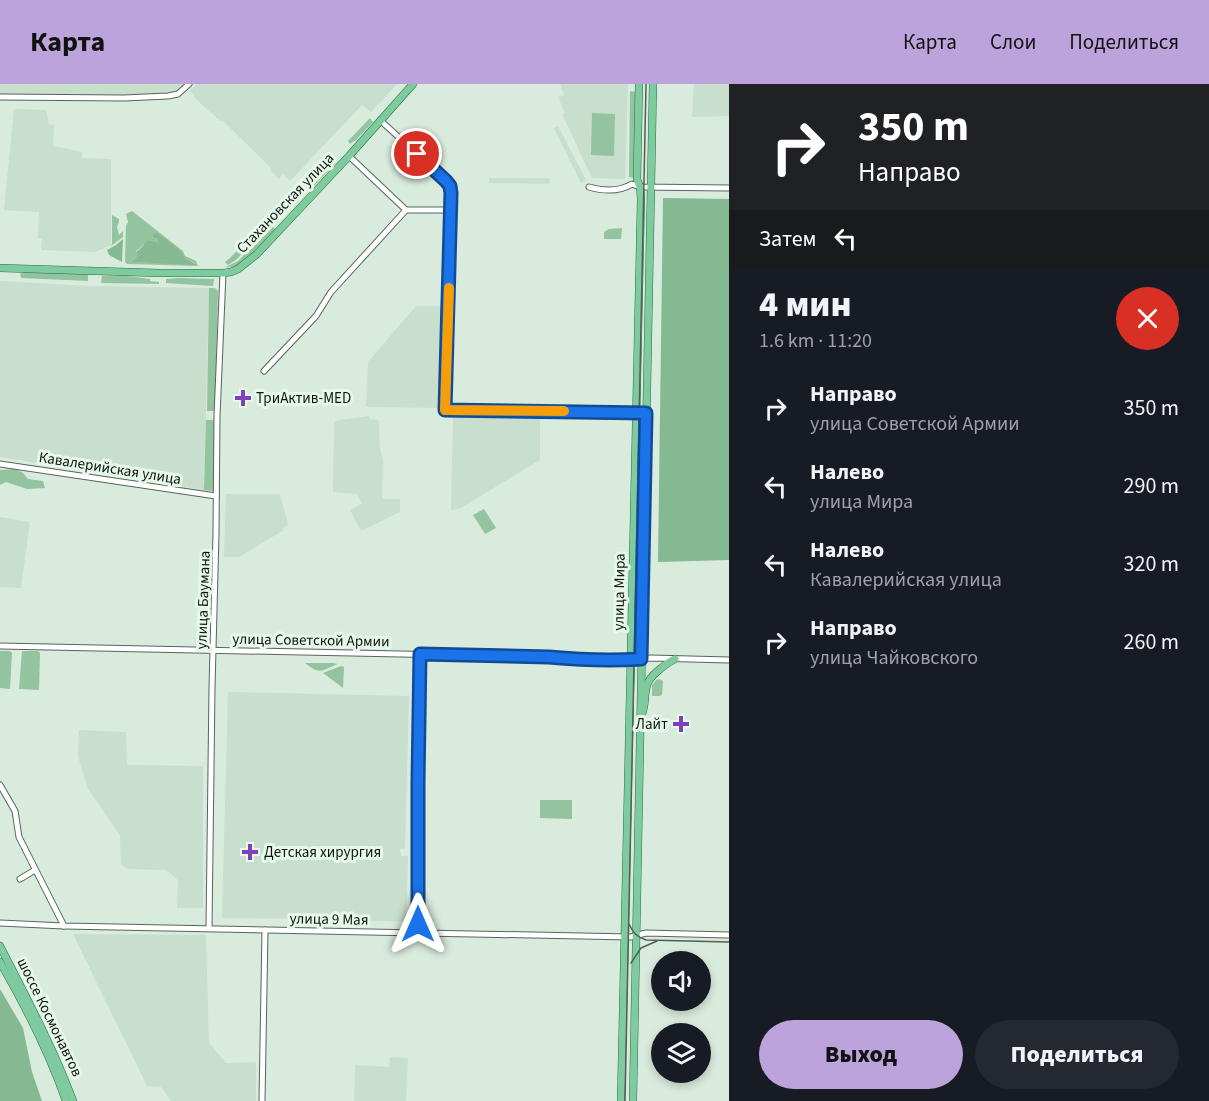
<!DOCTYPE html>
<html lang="ru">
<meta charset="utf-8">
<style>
body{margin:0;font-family:"Source Sans 3",sans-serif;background:#242831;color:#f1f3f6;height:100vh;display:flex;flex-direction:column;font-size:22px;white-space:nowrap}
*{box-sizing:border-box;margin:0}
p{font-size:20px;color:#9ea1a6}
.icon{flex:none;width:33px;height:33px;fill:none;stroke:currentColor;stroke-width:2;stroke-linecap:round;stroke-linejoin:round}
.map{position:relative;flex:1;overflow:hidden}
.details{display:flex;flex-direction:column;background:#171b24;width:480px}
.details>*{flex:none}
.guide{background:#202124;color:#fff;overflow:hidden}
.fabs{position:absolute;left:651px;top:867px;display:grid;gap:12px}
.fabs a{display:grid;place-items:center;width:60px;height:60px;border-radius:50%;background:#171b24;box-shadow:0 3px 9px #0003;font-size:30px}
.pin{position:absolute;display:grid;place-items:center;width:51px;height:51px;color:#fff;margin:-26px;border:3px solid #fff;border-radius:50%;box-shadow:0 2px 6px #0007}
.me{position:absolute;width:66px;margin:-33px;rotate:0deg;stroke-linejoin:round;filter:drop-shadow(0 0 4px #0008)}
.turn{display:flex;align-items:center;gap:21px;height:126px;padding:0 30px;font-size:27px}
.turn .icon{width:78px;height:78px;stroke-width:2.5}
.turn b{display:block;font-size:42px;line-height:51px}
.then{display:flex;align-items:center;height:57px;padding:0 30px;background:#0003;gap:12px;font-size:22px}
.round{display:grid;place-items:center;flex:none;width:63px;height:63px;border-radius:32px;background:#242831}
.head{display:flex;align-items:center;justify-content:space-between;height:102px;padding:0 30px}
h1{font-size:36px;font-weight:800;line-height:45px}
.primary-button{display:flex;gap:12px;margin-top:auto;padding:12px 30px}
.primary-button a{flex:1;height:69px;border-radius:36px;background:#bca3db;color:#111;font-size:24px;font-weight:800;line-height:69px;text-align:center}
.primary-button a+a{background:#242831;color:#f1f3f6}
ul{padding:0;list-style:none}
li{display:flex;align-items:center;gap:18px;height:78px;padding:0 30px}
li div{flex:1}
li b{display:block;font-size:22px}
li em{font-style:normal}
header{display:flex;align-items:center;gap:36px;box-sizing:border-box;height:84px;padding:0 30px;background:#bca3db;color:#111}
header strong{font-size:28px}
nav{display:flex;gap:33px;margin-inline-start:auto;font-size:21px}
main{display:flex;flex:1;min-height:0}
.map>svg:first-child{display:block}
.built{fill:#c7dfcc}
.green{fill:#94c3a0;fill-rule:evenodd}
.forest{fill:#84b992}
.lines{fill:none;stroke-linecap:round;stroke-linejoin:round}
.minor-casing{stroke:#56655a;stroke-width:7}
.major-casing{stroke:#207342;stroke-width:8}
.minor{stroke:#fff;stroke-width:5}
.major{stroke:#7fca9e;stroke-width:7}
.tram{stroke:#545e56;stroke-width:1.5}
.route-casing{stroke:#114b97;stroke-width:15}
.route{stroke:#1a73e8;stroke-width:10}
.slow{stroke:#f59e0b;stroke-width:10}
.poi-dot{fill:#7b42b9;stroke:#e7f8eb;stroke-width:2}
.labels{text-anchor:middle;stroke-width:6;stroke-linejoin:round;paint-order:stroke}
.street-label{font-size:15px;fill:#0f1510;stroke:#e7f8eb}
.poi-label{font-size:15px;fill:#0f1510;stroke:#e7f8eb;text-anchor:start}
</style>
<header>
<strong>Карта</strong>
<nav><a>Карта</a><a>Слои</a><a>Поделиться</a></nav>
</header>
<main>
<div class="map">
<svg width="729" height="1017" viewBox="0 0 729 1017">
<rect width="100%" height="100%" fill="#d9ebdd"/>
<g class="built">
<path d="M0 0H187L183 5 173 9 129 12 0 10Z"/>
<path d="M197 0H397L371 28 362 21 290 97 283 90 279 95 270 86 271 84 222 36 220 37 197 16 190 7Z"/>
<path d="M560 0H628L625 95 592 94 562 30 565 29 558 13 564 11Z"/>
<path d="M694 0H729V32L692 33Z"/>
<path d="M14 25 46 26 49 40 54 41 53 62 82 68V74L111 75V161L95 168 41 166 42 155H38L39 128 4 126Z"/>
<path d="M558 42 586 96 581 99 554 44Z"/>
<path d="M489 94H550L549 100 489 99Z"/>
<path d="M0 197 90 202 209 204 204 406 0 373Z"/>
<path d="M416 222H443L441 324 366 323 368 278Z"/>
<path d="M369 332 371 336 377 335 379 337 380 365 383 376 382 415H400V428L361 447 350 426 362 420 357 410 333 408 334 338 340 336Z"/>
<path d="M453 333 540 335V376L459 425 451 426Z"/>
<path d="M226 410H280L288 441 283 444 284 446 239 473H224Z"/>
<path d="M0 433 30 438 21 504 0 503Z"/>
<path d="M228 608 409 612 405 764 400 765 401 772H408L406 838 336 835 222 834Z"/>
<path d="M79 646 126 648 127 681 203 682V824H177L178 796 166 786 127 785 121 780 120 751 88 705 78 672Z"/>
<path d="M73 850 206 851 209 959 226 979 256 978V1017H171L161 1003 147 1002Z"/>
<path d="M390 973 408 974 406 1017H354L355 981 389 983Z"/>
</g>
<g class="green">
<path d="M630 7 636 8 634 94 629 93Z"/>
<path d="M592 29 615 30 614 72 591 71Z"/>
<path d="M370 34 373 38 356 56 350 60 348 57Z"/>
<path d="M332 75 335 77 332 83 312 104 308 101Z"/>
<path d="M132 127 183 167 185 172 196 177 198 182 127 180 125 178 126 142 128 138 126 130ZM159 150 185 174 196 180 131 178 137 172 136 167C148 158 145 154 162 160L157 155 152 153Z"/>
<path d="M112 131 119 135V138L117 143 119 151 123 147V153L111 162 112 160Z"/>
<path d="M261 141 263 148 237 175 228 181 225 178 230 174Z"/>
<path d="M272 142 276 146C264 159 244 186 226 183L238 177Z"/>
<path d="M622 144 621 155H604V148L609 145Z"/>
<path d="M25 188 87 190 88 192V197L21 194 20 190Z"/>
<path d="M102 192H128L150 195V197L159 198V200L101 199Z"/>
<path d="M178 194 214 195 213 202 166 199V195Z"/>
<path d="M209 204H215L218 207 215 325 213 327H207Z"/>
<path d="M206 336H213L215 339 213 407 204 406Z"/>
<path d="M16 385 23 389 28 395 43 397 45 404 27 405 6 398 0 401V386Z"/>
<path d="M484 425 496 444 485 450 473 431Z"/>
<path d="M0 567H10L12 569 10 605 0 604Z"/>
<path d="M22 567H38L40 569 39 606 19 605Z"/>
<path d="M305 579H333L338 580C320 587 320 591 305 579Z"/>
<path d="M341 582 344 583 343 604 323 589Z"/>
<path d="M659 595 663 597 662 611 660 612H652V601L656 596Z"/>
<path d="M540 716H572V735L540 734Z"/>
</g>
<g class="forest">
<path d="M663 114 729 115V476L658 478Z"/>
<path d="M154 149 159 150 180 167 185 174 197 181 131 178 137 172 136 168C149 159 141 154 160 159L157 155 152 153Z"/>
<path d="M123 155 122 178 109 171 107 166 116 161Z"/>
<path d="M0 905 23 944 32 988 42 1017H0Z"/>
</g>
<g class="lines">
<defs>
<g id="minor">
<path d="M0 13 124 14 168 12 178 10 189 0"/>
<path d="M380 36 444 95 451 105 452 126 445 326 646 329"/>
<path d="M349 72 406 126"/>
<path d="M589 103C603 107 619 108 632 100L640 103 729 104"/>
<path d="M264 287 316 232 331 208 406 126H452"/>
<path d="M0 380 216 412"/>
<path d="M0 562 549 573 569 575 621 577 651 574 729 576"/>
<path d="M0 701 15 727 19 753 64 842"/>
<path d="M20 795 35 786"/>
<path d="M0 839 64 842 631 853 646 849 729 851"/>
<path d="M209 844 212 604 216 449 217 332 223 189"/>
<path d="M418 849 419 754 418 698 420 570"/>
<path d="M262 1017 265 846"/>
</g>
<g id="major">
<path d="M0 184 160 189H223L231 188 238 185 257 170 349 72 413 0"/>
<path d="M642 630C646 620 644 610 647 601 649 592 667 579 675 575"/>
<path d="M0 862C26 913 53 963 73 1017"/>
<path d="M0 878C26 923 49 968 66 1017"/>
<path d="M621 1017 641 115 640 103 637 95 639 0"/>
<path d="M633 1017 653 0"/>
</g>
</defs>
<use href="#minor" class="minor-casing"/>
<use href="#major" class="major-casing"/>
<use href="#minor" class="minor"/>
<use href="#major" class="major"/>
<g class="tram">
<path d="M629 840C633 849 637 853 646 856L729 858"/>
<path d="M631 879 641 864 657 857"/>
<path d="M625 1017 646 0"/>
</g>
</g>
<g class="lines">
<defs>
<path id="route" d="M417 70 446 97 450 102 451 109 445 326 646 329 641 575C610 577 581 576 549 573L420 570 418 698V840"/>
</defs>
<use href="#route" class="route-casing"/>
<use href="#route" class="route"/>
<path class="slow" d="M449 204 445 326 564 327"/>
</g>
<g class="poi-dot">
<path d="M240 305h6v6h6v6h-6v6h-6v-6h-6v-6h6z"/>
<path d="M678 631h6v6h6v6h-6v6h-6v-6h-6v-6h6z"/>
<path d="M247 759h6v6h6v6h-6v6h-6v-6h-6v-6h6z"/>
</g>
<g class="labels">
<g class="street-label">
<text transform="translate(285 119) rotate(-46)" y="5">Стахановская улица</text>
<text transform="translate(110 384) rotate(9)" y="5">Кавалерийская улица</text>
<text transform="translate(619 508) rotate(-89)" y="5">улица Мира</text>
<text transform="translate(203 516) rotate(-88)" y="5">улица Баумана</text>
<text transform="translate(311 556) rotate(1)" y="5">улица Советской Армии</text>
<text transform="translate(329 835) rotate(1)" y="5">улица 9 Мая</text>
<text transform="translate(50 933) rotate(64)" y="5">шоссе Космонавтов</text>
</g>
<g class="poi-label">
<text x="256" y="319">ТриАктив-MED</text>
<text x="668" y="645" text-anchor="end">Лайт</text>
<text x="264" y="773">Детская хирургия</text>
</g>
</g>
</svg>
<div class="fabs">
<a><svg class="icon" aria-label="sound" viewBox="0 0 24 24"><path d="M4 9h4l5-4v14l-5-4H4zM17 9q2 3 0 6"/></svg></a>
<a><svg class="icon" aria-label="layers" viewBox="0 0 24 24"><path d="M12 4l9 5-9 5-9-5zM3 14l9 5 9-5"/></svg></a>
</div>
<div class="pin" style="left:417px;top:70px;background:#d93025"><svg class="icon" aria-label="arrive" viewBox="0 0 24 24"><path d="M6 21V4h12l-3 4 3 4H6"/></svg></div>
<svg class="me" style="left:418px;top:840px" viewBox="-20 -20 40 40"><path d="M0-17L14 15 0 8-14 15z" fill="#1a73e8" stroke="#fff" stroke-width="4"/></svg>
</div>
<section class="details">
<div class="guide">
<div class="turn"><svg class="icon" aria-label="right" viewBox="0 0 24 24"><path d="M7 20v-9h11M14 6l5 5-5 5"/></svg><div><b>350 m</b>Направо</div></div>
<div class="then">Затем<svg class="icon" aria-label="left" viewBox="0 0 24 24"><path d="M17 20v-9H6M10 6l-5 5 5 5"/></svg></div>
</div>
<div class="head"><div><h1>4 мин</h1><p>1.6 km · 11:20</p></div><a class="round" style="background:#d93025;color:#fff"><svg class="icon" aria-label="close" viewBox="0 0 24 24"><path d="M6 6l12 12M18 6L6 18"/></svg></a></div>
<ul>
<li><svg class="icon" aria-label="right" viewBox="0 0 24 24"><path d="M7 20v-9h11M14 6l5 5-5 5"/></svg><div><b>Направо</b><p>улица Советской Армии</p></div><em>350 m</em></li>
<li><svg class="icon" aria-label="left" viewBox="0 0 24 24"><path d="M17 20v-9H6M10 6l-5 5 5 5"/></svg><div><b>Налево</b><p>улица Мира</p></div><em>290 m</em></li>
<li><svg class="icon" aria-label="left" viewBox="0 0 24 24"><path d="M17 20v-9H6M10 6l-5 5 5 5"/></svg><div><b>Налево</b><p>Кавалерийская улица</p></div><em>320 m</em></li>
<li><svg class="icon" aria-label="right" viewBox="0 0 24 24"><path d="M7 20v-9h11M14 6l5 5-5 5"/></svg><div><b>Направо</b><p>улица Чайковского</p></div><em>260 m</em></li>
</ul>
<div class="primary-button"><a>Выход</a><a>Поделиться</a></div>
</section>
</main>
